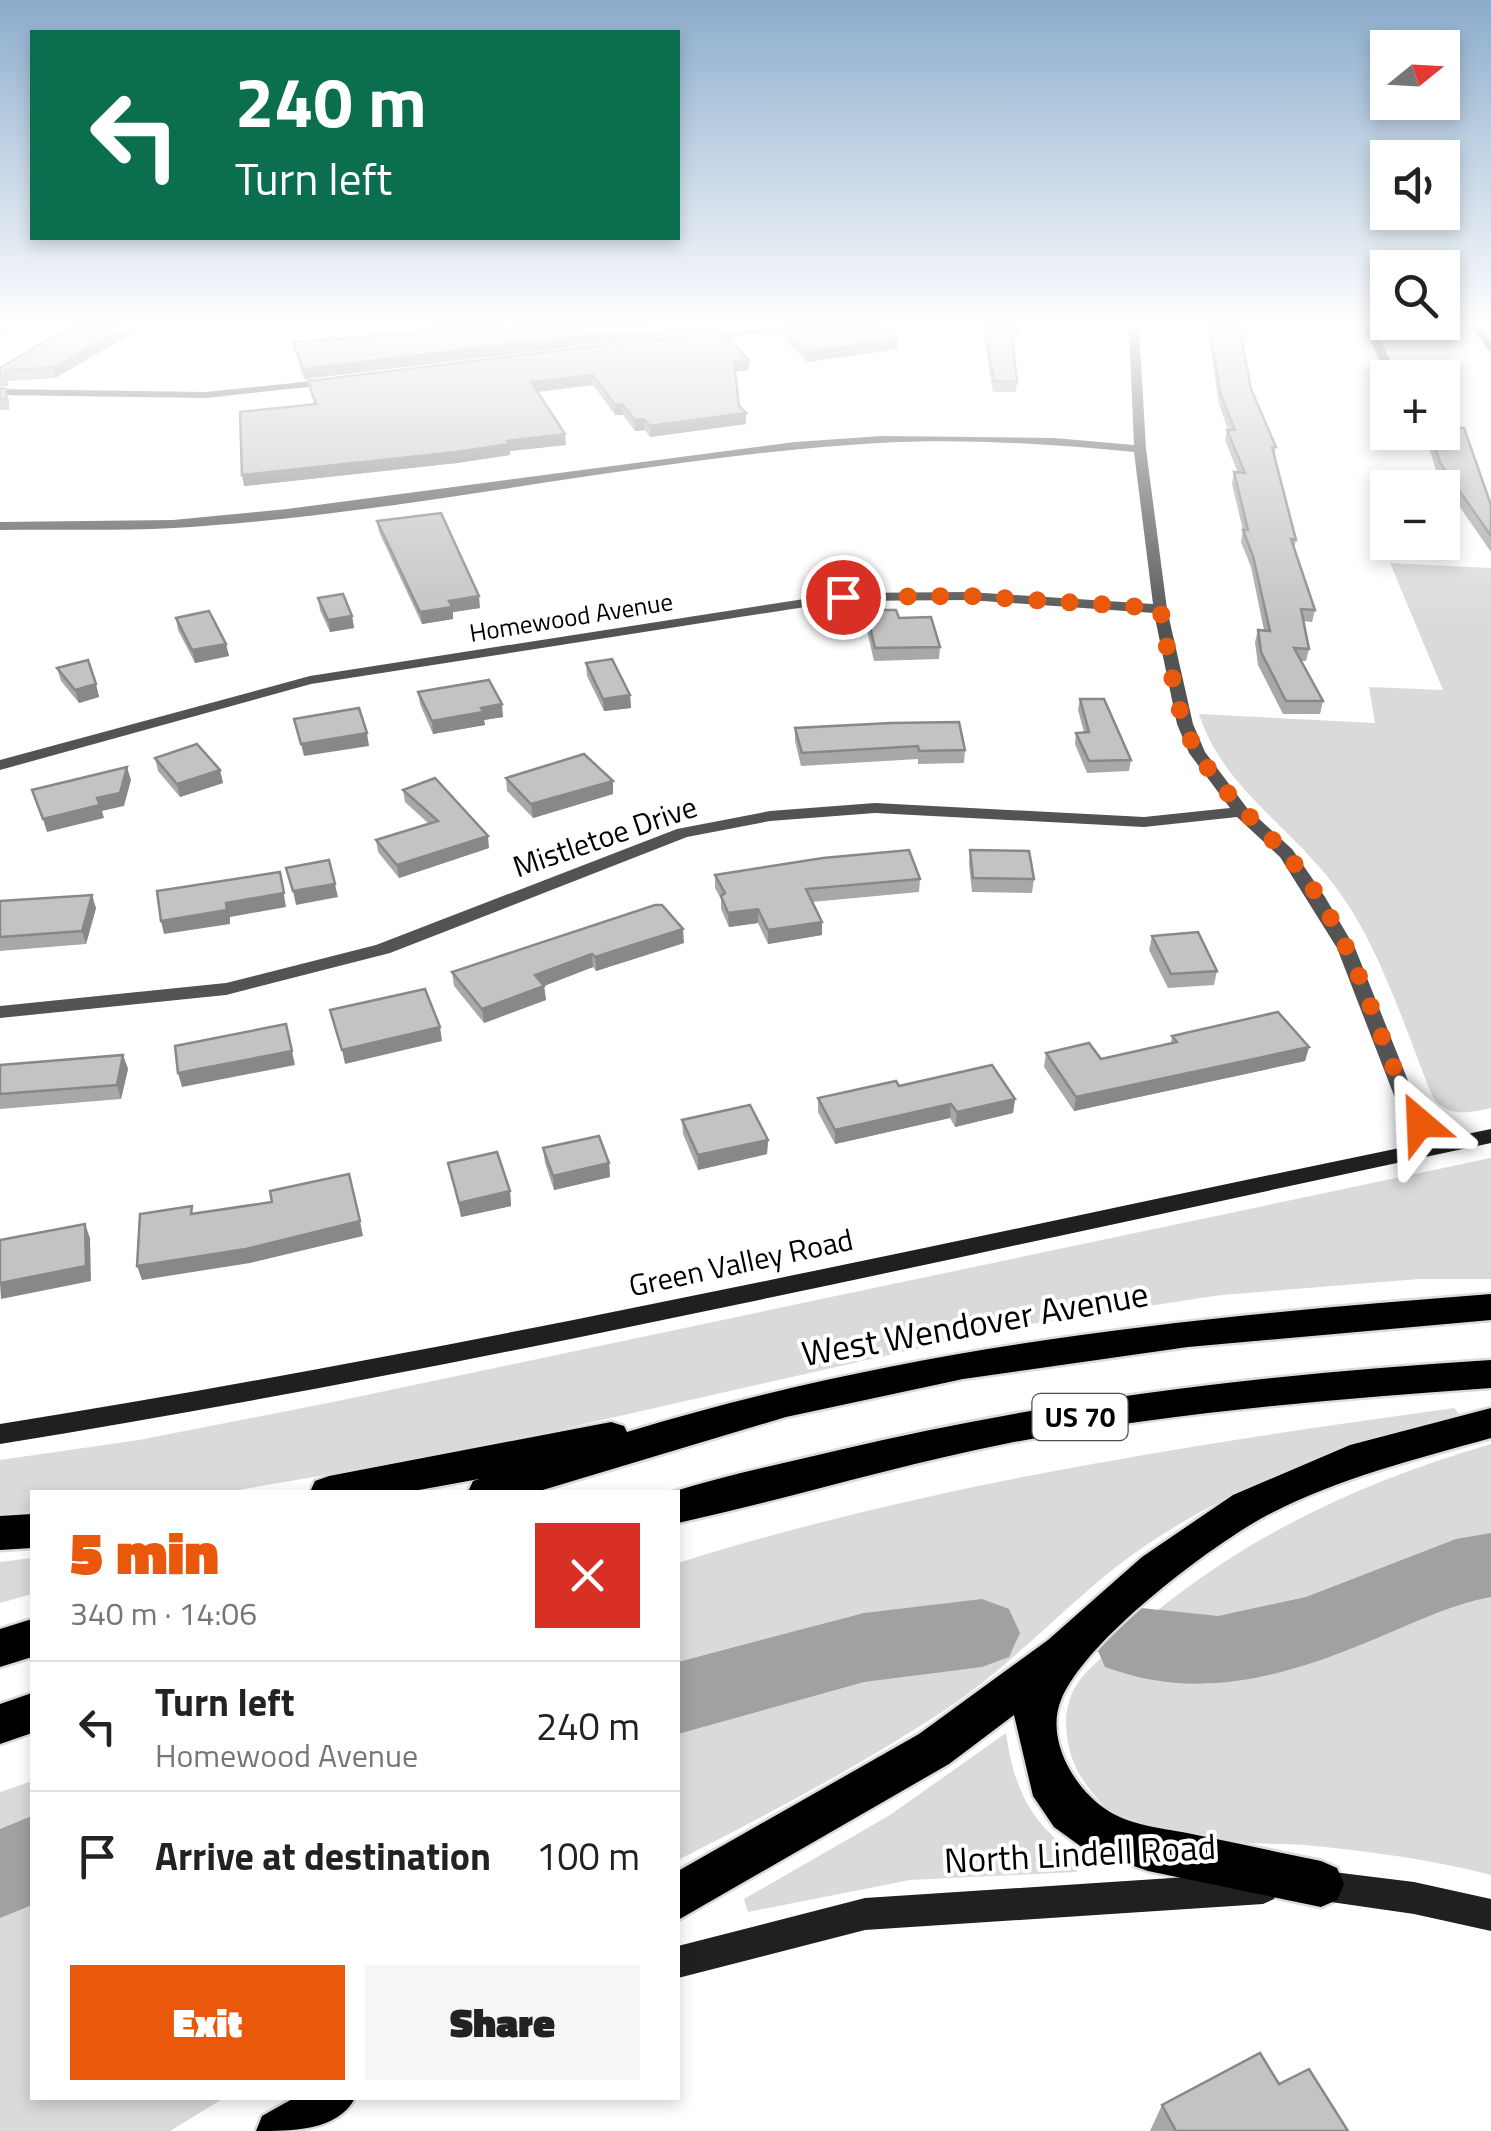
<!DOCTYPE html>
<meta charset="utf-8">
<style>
body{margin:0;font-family:"Titillium Web",sans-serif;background:#f6f6f6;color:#222;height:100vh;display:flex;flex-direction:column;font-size:38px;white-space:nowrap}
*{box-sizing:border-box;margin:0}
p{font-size:32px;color:#767676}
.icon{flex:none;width:55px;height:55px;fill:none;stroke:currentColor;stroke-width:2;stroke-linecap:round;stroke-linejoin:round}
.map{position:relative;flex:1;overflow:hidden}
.side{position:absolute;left:30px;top:1490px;width:650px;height:610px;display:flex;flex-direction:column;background:#fff;border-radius:0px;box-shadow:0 5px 15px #0003}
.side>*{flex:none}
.hud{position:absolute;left:30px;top:30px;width:650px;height:210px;border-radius:0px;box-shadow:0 5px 15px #0003;background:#0b6e4f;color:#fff;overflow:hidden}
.needle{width:65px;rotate:72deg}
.fabs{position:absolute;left:1370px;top:30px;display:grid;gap:20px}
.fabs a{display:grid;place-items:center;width:90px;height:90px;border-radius:0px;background:#fff;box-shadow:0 5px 15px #0003;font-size:50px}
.pin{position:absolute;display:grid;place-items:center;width:85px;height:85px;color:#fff;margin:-42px;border:5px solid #fff;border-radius:50%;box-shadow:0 2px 10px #0007}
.me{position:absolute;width:110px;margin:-55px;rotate:334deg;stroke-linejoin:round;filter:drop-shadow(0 0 8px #0008)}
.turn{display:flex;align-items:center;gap:35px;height:210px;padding:0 40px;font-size:45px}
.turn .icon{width:130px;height:130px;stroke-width:2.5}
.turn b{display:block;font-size:70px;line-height:85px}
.round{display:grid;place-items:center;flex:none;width:105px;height:105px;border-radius:0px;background:#f6f6f6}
.head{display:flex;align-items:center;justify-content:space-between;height:170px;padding:0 40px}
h1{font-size:60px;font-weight:800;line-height:75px;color:#ea580c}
.cta{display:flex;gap:20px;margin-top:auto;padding:20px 40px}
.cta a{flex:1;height:115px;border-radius:0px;background:#ea580c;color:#fff;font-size:40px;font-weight:800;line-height:115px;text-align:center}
.cta a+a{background:#f6f6f6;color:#222}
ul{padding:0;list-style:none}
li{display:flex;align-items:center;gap:30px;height:130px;padding:0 40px;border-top:2px solid #e0e0e0}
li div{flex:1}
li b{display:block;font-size:38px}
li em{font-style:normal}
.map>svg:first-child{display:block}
.green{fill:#dadada}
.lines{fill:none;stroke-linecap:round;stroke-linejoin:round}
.river{fill:#a1a1a1;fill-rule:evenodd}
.primary-casing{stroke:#dbdbdb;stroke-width:5}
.motorway-casing{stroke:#dbdbdb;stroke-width:5}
.minor{fill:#535353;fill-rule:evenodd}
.secondary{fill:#202020;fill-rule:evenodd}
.primary{fill:#000;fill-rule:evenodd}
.motorway{fill:#000;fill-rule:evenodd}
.wall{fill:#a8a8a8}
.shaded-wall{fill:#888}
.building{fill:#c3c3c3;stroke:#888;stroke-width:2.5}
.route{stroke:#ea580c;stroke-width:18;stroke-dasharray:0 32.4}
.labels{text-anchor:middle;stroke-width:8;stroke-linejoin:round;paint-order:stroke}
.far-street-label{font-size:25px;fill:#000;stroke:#fff}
.shield{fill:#fff;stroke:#4c4c4c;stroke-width:2.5}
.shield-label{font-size:28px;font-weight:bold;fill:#000}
.street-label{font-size:30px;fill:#000;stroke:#fff}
.near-street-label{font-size:35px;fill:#000;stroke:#fff}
</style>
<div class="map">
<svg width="1491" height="2131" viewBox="0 0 1491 2131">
<rect width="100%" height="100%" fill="#fff"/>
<g class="green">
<path d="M1390 563 1491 568V1108C1468 1113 1450 1118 1433 1098 1403 1024 1378 938 1327 876 1283 822 1221 783 1199 714L1375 723 1369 687 1443 690Z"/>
<path d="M1491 1158V1279H1419L1221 1295 1017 1326 465 1451 227 1492H32V1515L0 1518V1460L139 1440 333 1402Z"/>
<path d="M1454 1408 1459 1414C1338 1446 1216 1490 1116 1567 1059 1612 1008 1668 948 1708 862 1765 770 1813 678 1860V1563C929 1484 1193 1444 1454 1408Z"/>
<path d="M1491 1444V1875C1430 1859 1367 1851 1304 1845 1255 1841 1174 1849 1131 1826 1107 1813 1081 1784 1072 1758 1066 1739 1063 1718 1070 1699 1078 1673 1106 1655 1125 1638 1232 1542 1354 1484 1491 1444Z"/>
<path d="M32 1558V1594L0 1603V1562Z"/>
<path d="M1006 1733C1015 1795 1033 1826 1085 1862L1076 1872 910 1880 748 1912 744 1899 890 1815Z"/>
<path d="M32 1781V2098H224L170 2131H0V1792Z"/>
</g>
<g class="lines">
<g class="river">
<path d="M1491 1533V1597C1452 1604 1418 1621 1382 1636 1290 1675 1203 1703 1105 1667L1094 1642 1105 1617 1132 1607 1218 1616 1306 1597 1456 1539Z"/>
<path d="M982 1599 1009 1609 1020 1633 1009 1657 982 1667 864 1682 678 1734V1662L864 1613Z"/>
<path d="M32 1816V1905L0 1918V1829Z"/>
</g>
<defs>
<path id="primary" d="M294 2098H355C338 2131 292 2131 256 2131L262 2116Z"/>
<g id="motorway">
<path d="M1491 1294V1320L1188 1347 963 1379 786 1417 536 1492H468L473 1481 479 1479 408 1492H310L315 1481 329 1476 611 1422 624 1426 627 1432C917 1344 1192 1317 1491 1294Z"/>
<path d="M1491 1360V1388C1330 1399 1168 1413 1009 1443 897 1465 788 1499 678 1523V1492H672C725 1475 781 1464 835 1451 1051 1399 1269 1374 1491 1360Z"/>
<path d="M1491 1408V1438C1413 1460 1334 1479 1262 1518 1205 1550 1085 1641 1061 1700 1045 1739 1074 1789 1107 1810 1129 1825 1161 1828 1187 1833 1232 1842 1276 1852 1321 1861L1337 1868 1344 1884 1337 1900 1321 1907 1148 1871 1083 1848 1054 1827 1033 1796 1014 1715 949 1764 678 1920V1871L919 1734 1048 1640 1142 1557 1233 1495 1350 1445Z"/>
<path d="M32 1514V1548L0 1550V1516Z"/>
<path d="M32 1619V1657L0 1667V1629Z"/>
<path d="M32 1693V1733L0 1744V1704Z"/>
</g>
</defs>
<use href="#primary" class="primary-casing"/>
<use href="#motorway" class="motorway-casing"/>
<g class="minor">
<path d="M14 328 0 336V329Z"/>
<path d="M764 328H796L699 342 694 339Z"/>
<path d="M1129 328H1139L1146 449 1167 609 1193 724 1205 752 1247 808 1292 849 1325 897 1355 948 1415 1098 1445 1147 1441 1152H1427L1395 1098 1337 948 1280 857 1237 817 1144 827 875 813 770 821 687 837 390 953 226 995 0 1018V1006L226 983 376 945 677 829 770 811 875 803 1144 817 1230 808 1189 753 1177 724 1154 613 969 600 843 601 311 684 0 770V760L310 676 843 593 969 592 1153 604 1134 452C1050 444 963 438 878 443 642 457 410 514 174 528 116 531 58 529 0 530V522L173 520 287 509 795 442 882 436 1054 438 1134 445Z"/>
<path d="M1364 328H1374L1399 378H1388Z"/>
<path d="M332 379 336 380V384L206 398 0 395V389L206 392Z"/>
</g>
<g class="secondary">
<path d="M1472 328H1482L1491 342V353Z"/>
<path d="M1491 1129V1143C995 1248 500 1363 0 1444V1424C500 1344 995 1231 1491 1129Z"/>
<path d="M1317 1870 1414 1882 1491 1899V1931L1414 1914 1317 1900 1306 1896 1302 1885 1306 1874Z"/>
<path d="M1263 1872 1274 1877 1279 1888 1274 1899 1263 1904 865 1930 678 1978V1946L865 1898Z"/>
</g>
<use href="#primary" class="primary"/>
<use href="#motorway" class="motorway"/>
</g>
<g class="wall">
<path d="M68 328H141L55 378 8 381V386H0V368Z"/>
<path d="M429 328H712V330L304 379 295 352 293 342 430 331Z"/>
<path d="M779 328H882L897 339V349L807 362 779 334Z"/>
<path d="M979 328H1020L1019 338H1012L1017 382 1016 392H993L983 334Z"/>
<path d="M1207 328H1244L1246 336 1244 346 1251 389 1276 447 1274 455 1296 540 1294 549 1315 610 1312 622 1303 621 1309 649 1306 661H1301L1323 701 1320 714H1283L1258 665 1255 642 1258 630H1264L1251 567 1241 542 1243 530 1232 484 1234 472 1238 473 1225 440 1227 430H1228L1219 404Z"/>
<path d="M749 370 735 372 739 406 746 424 650 437 645 430 635 431 623 415H615L593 385 538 392 566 445 510 451V455L457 463 244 486 314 404 308 381Z"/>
<path d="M0 388 9 399V410H0Z"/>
<path d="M1428 432H1442L1491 505V552L1437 474 1426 437Z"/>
<path d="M377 521 480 608 453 612V619L422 624 379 532Z"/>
<path d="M318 598 352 616 354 628 330 632 320 610Z"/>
<path d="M866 610 899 618 940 647 939 659 874 661 865 622Z"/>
<path d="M176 618 226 644 229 656 195 663 178 630Z"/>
<path d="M586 663 630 695 631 708 604 711 587 676Z"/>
<path d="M57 668 96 684 99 697 79 703 61 681Z"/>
<path d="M418 692 503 717 484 720 485 725 433 734 420 704Z"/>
<path d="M1080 699 1131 760 1129 771 1087 773 1075 744 1076 733 1084 732 1078 710Z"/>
<path d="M795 728 965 750 964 763 918 764V759L801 766 795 741Z"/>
<path d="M155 758 220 770 223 783 180 797 158 771Z"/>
<path d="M506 778 613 794 533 818 507 791Z"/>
<path d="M403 790 489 848 399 878 378 852 376 840 429 824 405 802Z"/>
<path d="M970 850 1034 879 1032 893 972 892 969 864Z"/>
<path d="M715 875 920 879 919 892 812 902 822 935 768 944 758 923 729 927 721 909V899L715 888Z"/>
<path d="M0 901 96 908 86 944 0 951Z"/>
<path d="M1152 936 1217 971 1214 985 1168 988 1149 950Z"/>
<path d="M684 943 596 971 593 967 544 986 546 1000 484 1023 454 986 452 972Z"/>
<path d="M1172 1036 1309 1047 1305 1061 1074 1111 1044 1067 1046 1053 1101 1059 1171 1043Z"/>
<path d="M123 1055 128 1069 121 1099 0 1109V1065Z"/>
<path d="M899 1086 1015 1099 1013 1113 955 1127 950 1118 835 1144 818 1112V1098Z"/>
<path d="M682 1120 768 1140 767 1154 698 1170 683 1134Z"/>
<path d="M543 1148 609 1163 610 1177 554 1190 545 1163Z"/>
<path d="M448 1163 510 1191 511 1206 461 1217Z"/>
<path d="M1279 2084 1348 2131H1150L1162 2105Z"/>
</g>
<g class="shaded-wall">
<path d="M122 328H141L55 378 53 368Z"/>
<path d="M647 328H712V330L304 379 303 369Z"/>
<path d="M897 339V349L807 362V352Z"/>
<path d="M749 360V370L734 372V362Z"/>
<path d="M593 375V385L532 392 531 382Z"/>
<path d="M622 404 623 415H615V405Z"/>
<path d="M746 413V424L650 437V426Z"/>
<path d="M644 419 645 430 635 431V420Z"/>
<path d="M565 434 566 445 510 451V455L457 463 244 486 242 475Z"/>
<path d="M479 596 480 608 453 612V619L422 624 420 612 449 601Z"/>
<path d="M352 616 354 628 330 632 328 620Z"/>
<path d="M226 644 229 656 195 663 192 650Z"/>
<path d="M96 684 99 697 79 703 75 690Z"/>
<path d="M630 695 631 708 604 711 603 699Z"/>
<path d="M502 704 503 717 484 720 485 725 433 734 432 721 481 708Z"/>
<path d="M367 733 369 746 304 756 301 744Z"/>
<path d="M127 767 131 780 124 806 102 811 104 818 47 832 43 819 97 798Z"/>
<path d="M220 770 223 783 180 797 177 784Z"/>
<path d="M613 781V794L533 818 531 804Z"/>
<path d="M488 836 489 848 399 878 397 865Z"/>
<path d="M280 872 286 907 230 917V924L164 934 161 921 226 903Z"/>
<path d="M335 884 338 897 296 905 293 891Z"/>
<path d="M92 895 96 908 86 944 82 931Z"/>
<path d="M758 909V923L729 927 728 913Z"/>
<path d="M822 922V935L768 944V930Z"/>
<path d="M683 929 684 943 596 971 595 957Z"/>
<path d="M592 954 593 967 544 986 546 1000 484 1023 482 1009 535 975Z"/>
<path d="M286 1024 295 1065 182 1087 178 1073Z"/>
<path d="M440 1027 442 1041 345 1064 342 1050Z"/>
<path d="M1309 1047 1305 1061 1074 1111 1076 1097Z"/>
<path d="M123 1055 128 1069 121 1099 117 1085Z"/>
<path d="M1015 1099 1013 1113 955 1127 957 1112Z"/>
<path d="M951 1104 950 1118 835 1144V1130Z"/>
<path d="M768 1140 767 1154 698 1170V1155Z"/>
<path d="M609 1163 610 1177 554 1190 553 1176Z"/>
<path d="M510 1191 511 1206 461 1217 459 1203Z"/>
<path d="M360 1221 363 1236 250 1263 142 1280 137 1266Z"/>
<path d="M85 1224 90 1238 91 1281 1 1299 0 1283Z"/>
</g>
<g class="building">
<path d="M68 328H122L53 368 5 370 6 375 0 376V368Z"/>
<path d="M430 328H647L303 369 293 342 431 331Z"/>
<path d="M783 328H882L897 339 807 352Z"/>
<path d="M985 328H1020L1011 329 1017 382 994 381Z"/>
<path d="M1210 328H1244L1246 336H1241L1251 389 1276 447H1272L1296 540 1291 539 1315 610 1301 609 1309 649 1294 648 1323 701H1286L1261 652 1258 630 1270 631 1253 556 1243 530H1248L1234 472 1245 473 1227 430H1235L1220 393Z"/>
<path d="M722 331 749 360 734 362 739 406 746 413 650 426 644 419 635 420 622 404 615 405 593 375 531 382 565 434 507 441 509 444 456 452 242 475 240 412 316 404 308 381Z"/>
<path d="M0 388 6 389V399H0Z"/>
<path d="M1442 427 1464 428 1491 505V536L1440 463 1431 432H1442Z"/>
<path d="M441 513 479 596 449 601 452 607 420 612 377 521Z"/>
<path d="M343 594 352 616 328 620 318 598Z"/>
<path d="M866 610H896L899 618 931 617 940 647 875 648Z"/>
<path d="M209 611 226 644 192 650 176 618Z"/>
<path d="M612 659 630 695 603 699 586 663Z"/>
<path d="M88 660 96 684 75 690 57 668Z"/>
<path d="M489 680 502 704 481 708 483 712 432 721 418 692Z"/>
<path d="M1080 699H1104L1131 760 1089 761 1076 733 1089 732Z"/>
<path d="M359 708 367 733 301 744 294 719Z"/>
<path d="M959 722 965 750 919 751 918 746 802 753 795 728 891 723Z"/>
<path d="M197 744 220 770 177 784 155 758Z"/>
<path d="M584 754 613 781 531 804 506 778Z"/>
<path d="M127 767 120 793 97 798 100 805 43 819 32 790Z"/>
<path d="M435 778 488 836 397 865 376 840 438 821 403 790Z"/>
<path d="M909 850 920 879 806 889 822 922 768 930 758 909 728 913 721 896 725 893 715 875 823 858Z"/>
<path d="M970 850 1029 851 1034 879 973 878Z"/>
<path d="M329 860 335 884 293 891 286 868Z"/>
<path d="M280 872 284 893 226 903 227 910 161 921 157 891Z"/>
<path d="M92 895 82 931 0 937V901Z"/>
<path d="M655 905H662L683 929 595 957 592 954 535 975 544 986 482 1009 452 972Z"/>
<path d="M1198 932 1217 971 1171 974 1152 936Z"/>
<path d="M425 989 440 1027 342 1050 330 1010Z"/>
<path d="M1278 1012 1309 1047 1076 1097 1046 1053 1089 1043 1101 1059 1177 1042 1172 1036Z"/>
<path d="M286 1024 292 1051 178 1073 175 1046Z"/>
<path d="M123 1055 117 1085 0 1094V1065Z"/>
<path d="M992 1065 1015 1099 957 1112 951 1104 835 1130 818 1098 896 1081 899 1086Z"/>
<path d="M750 1105 768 1140 698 1155 682 1120Z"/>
<path d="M599 1136 609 1163 553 1176 543 1148Z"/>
<path d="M497 1152 510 1191 459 1203 448 1163Z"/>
<path d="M349 1174 360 1221 246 1249 137 1266 140 1214 192 1206 191 1214 272 1202 270 1191Z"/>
<path d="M85 1224 86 1266 0 1283V1240Z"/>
<path d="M1260 2053 1279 2084 1309 2069 1348 2131H1176L1162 2105Z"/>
</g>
<linearGradient id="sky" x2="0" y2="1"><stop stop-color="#8baccc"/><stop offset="0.52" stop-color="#fff"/><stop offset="1" stop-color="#fff" stop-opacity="0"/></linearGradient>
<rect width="1491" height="627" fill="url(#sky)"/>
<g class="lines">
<path class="route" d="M843 597 969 596 1160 608C1170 655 1173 714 1199 755 1223 793 1254 820 1284 852 1309 878 1330 915 1346 947 1374 1004 1388 1068 1420 1123"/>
</g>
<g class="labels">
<g class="far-street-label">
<text transform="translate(571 617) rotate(-9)" y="9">Homewood Avenue</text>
</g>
<rect class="shield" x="1032.5" y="1394" width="95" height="46" rx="8"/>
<g class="shield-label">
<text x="1080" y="1427">US 70</text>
</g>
<g class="street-label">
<text transform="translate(605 837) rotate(-19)" y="10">Mistletoe Drive</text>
<text transform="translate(741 1263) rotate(-12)" y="10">Green Valley Road</text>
</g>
<g class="near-street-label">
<text transform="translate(975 1324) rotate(-10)" y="12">West Wendover Avenue</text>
<text transform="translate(1080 1854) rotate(-3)" y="12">North Lindell Road</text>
</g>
</g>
</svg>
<div class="fabs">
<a><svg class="needle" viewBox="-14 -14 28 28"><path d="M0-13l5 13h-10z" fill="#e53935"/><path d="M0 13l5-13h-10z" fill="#767676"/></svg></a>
<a><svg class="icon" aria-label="sound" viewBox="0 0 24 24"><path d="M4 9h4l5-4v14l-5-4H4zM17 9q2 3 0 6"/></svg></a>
<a><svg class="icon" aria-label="search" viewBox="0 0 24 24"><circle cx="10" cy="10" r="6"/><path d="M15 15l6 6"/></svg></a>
<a>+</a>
<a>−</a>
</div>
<div class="pin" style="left:843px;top:597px;background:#d93025"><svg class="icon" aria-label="arrive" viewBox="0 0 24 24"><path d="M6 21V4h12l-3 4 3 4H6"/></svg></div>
<svg class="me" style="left:1420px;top:1123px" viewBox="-20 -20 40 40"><path d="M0-17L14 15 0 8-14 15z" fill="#ea580c" stroke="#fff" stroke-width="4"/></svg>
<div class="hud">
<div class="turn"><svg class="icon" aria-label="left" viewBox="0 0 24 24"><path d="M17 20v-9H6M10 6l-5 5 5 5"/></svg><div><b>240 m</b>Turn left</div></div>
</div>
<section class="side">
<div class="head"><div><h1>5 min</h1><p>340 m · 14:06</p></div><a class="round" style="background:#d93025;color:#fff"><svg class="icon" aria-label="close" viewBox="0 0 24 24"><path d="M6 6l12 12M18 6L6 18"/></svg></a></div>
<ul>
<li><svg class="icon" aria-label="left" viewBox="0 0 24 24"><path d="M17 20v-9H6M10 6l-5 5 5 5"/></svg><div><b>Turn left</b><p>Homewood Avenue</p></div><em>240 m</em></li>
<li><svg class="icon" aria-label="arrive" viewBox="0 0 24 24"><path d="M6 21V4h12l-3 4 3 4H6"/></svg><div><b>Arrive at destination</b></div><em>100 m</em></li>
</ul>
<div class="cta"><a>Exit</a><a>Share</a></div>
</section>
</div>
